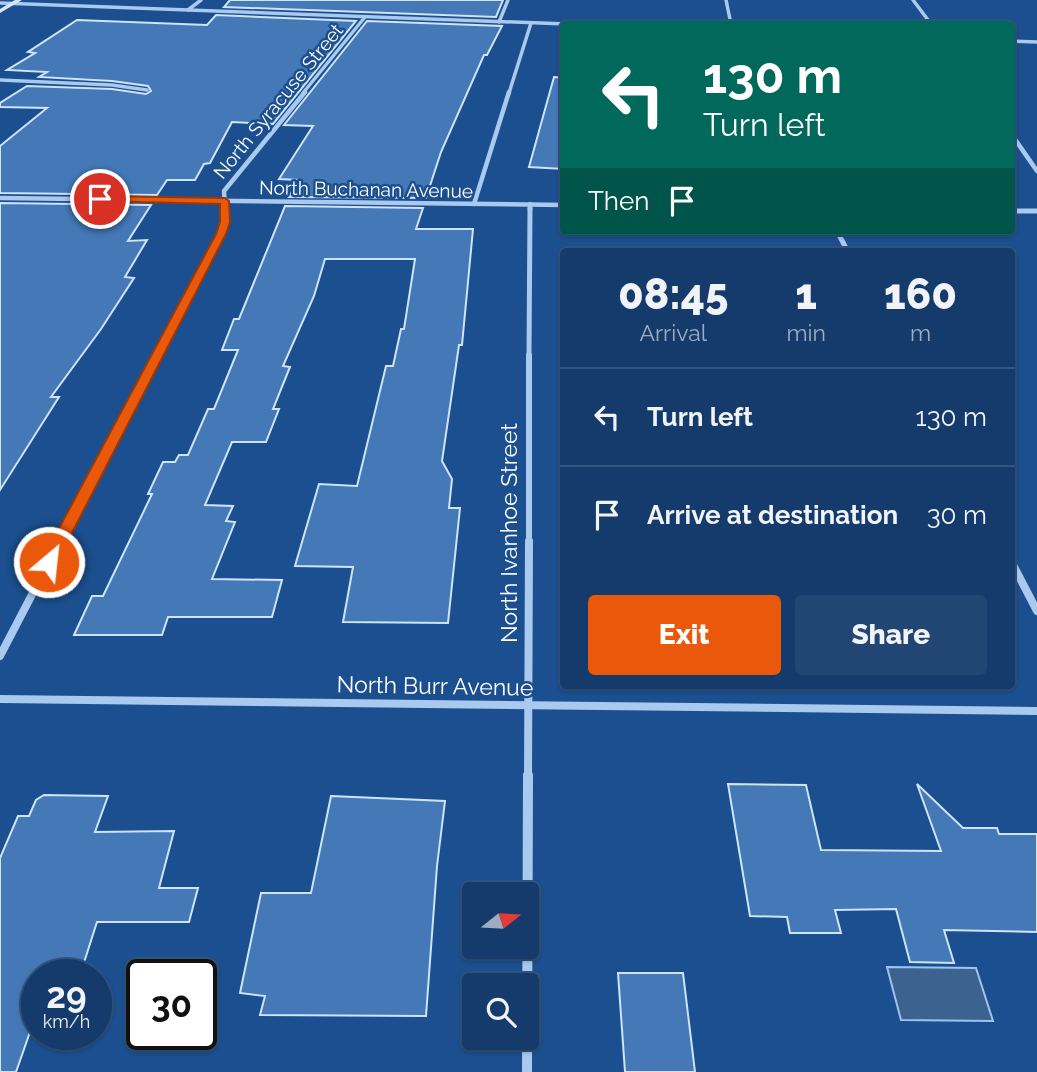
<!DOCTYPE html>
<style>
body{margin:0;font-family:Raleway,sans-serif;background:#214673;color:#f1f3f6;height:100vh;display:flex;flex-direction:column;font-size:26px;white-space:nowrap}
*{box-sizing:border-box;margin:0}
p{font-size:23px;color:#9dadc1}
.icon{flex:none;width:38px;height:38px;fill:none;stroke:currentColor;stroke-width:2;stroke-linecap:round;stroke-linejoin:round}
.map{position:relative;flex:1;overflow:hidden}
.panel{position:absolute;left:560px;top:248px;width:455px;height:441px;display:flex;flex-direction:column;background:#143b6b;border-radius:7px;box-shadow:0 2px 5px #0004,0 0 0 2px #33557e}
.panel>*{flex:none}
.top-card{position:absolute;left:560px;top:21px;width:455px;height:214px;border-radius:7px;box-shadow:0 2px 5px #0004,0 0 0 2px #33557e;background:#00695c;color:#fff;overflow:hidden}
.needle{width:46px;rotate:72deg}
.fabs{position:absolute;left:462px;top:882px;display:grid;gap:14px}
.fabs a{display:grid;place-items:center;width:77px;height:77px;border-radius:7px;background:#143b6b;box-shadow:0 2px 5px #0004,0 0 0 2px #33557e;font-size:35px}
.speed{position:absolute;left:21px;top:959px;display:flex;gap:14px;font-size:35px;font-weight:700;text-align:center}
.speed>*{display:grid;place-content:center;width:91px;height:91px;border-radius:50%;background:#143b6b;box-shadow:0 2px 5px #0004,0 0 0 2px #33557e;line-height:1}
.speed small{font-size:18px;font-weight:400}
.speed .limit{border:4px solid #111;border-radius:10px;background:#fff;color:#111}
.pin{position:absolute;display:grid;place-items:center;width:60px;height:60px;color:#fff;margin:-30px;border:4px solid #fff;border-radius:50%;box-shadow:0 2px 7px #0007}
.me{position:absolute;width:77px;margin:-38px;rotate:28deg;stroke-linejoin:round;filter:drop-shadow(0 0 5px #0008)}
.turn{display:flex;align-items:center;gap:24px;height:147px;padding:0 28px;font-size:32px}
.turn .icon{width:91px;height:91px;stroke-width:2.5}
.turn b{display:block;font-size:49px;line-height:60px}
.then{display:flex;align-items:center;height:66px;padding:0 28px;background:#0003;gap:14px;font-size:26px}
.eta{display:flex;justify-content:space-evenly;align-items:center;height:119px;text-align:center}
.eta b{font-size:42px;font-weight:800;line-height:49px}
.cta{display:flex;gap:14px;margin-top:auto;padding:14px 28px}
.cta a{flex:1;height:80px;border-radius:7px;background:#ea580c;color:#fff;font-size:28px;font-weight:800;line-height:80px;text-align:center}
.cta a+a{background:#214673;color:#f1f3f6}
ul{padding:0;list-style:none}
li{display:flex;align-items:center;gap:21px;height:98px;padding:0 28px;border-top:2px solid #33557e}
li div{flex:1}
li b{display:block;font-size:26px}
li em{font-style:normal}
.map>svg:first-child{display:block}
.water{fill:#3c6290;stroke:#9cc4f0;stroke-width:2}
.building{fill:#4478b7;stroke:#cfe3fa;stroke-width:2}
.lines{fill:none;stroke-linecap:round;stroke-linejoin:round}
.minor-far5{stroke:#a9c9ee;stroke-width:3.5}
.minor-far4{stroke:#a9c9ee;stroke-width:4.5}
.minor-far3{stroke:#a9c9ee;stroke-width:5}
.minor-far2{stroke:#a9c9ee;stroke-width:6}
.minor-far1{stroke:#a9c9ee;stroke-width:8}
.minor{stroke:#a9c9ee;stroke-width:10}
.secondary{fill:#d6e6fa;fill-rule:evenodd}
.route{fill:#ea580c;stroke:#983908;stroke-width:2}
.labels{text-anchor:middle;stroke-width:5;stroke-linejoin:round;paint-order:stroke}
.far-street-label{font-size:19px;fill:#fff;stroke:#1b4f8f}
.street-label{font-size:23px;fill:#fff;stroke:#1b4f8f}
</style>
<div class="map">
<svg width="1037" height="1072" viewBox="0 0 1037 1072">
<rect width="100%" height="100%" fill="#1b4f8f"/>
<path class="water" d="M887 967 976 968 993 1021 901 1020Z"/>
<g class="building">
<path d="M230 0H503L496 17 224 7Z"/>
<path d="M216 15 356 21 273 124 232 122 210 163 204 164 195 180H167L157 195 0 193V146L47 108 0 107V103L27 86 112 89 146 94 151 91 148 86 112 81 39 77 47 72 7 70 35 53 28 52 77 20 207 25Z"/>
<path d="M367 21 502 26 487 55H484L441 152 426 198 289 197 298 180 279 179 313 126 284 125Z"/>
<path d="M554 77 564 78V169L529 167Z"/>
<path d="M0 203 151 205 128 241 147 240 125 277 134 278 101 329 51 397H59L0 490Z"/>
<path d="M285 206 423 208 416 229H473L462 345H459L442 461 452 479 449 508H460L448 623 343 622 353 567 295 566 319 484 357 486 386 366H393L401 329H404L415 259H325L314 296 283 366 290 367 273 409H279L266 442H232L205 505 233 506 226 521 235 522 212 579 282 580 272 617H168L162 635H74L92 596H103L152 494H148L163 462H175L179 455H188L208 409H214L238 350H222L234 319H239Z"/>
<path d="M728 784 806 785 821 850 941 851 917 784 963 828H997L999 834H1037V932L944 930 954 963 910 962 896 909 835 910 841 933H790L787 917 750 916Z"/>
<path d="M44 795 108 796 95 832 174 831 159 888H198L189 922H97L80 975H37V1012L16 1072H0V858L18 816H29L36 800Z"/>
<path d="M331 796 445 801 437 866 426 1016 260 1015 265 996 240 993 261 893H311Z"/>
<path d="M618 973H683L695 1072H625Z"/>
</g>
<g class="lines">
<g class="minor-far5">
<path d="M726 0 731 24"/>
<path d="M913 0 931 24"/>
<path d="M0 3 566 24"/>
<path d="M188 10 201 0"/>
<path d="M499 22 508 0"/>
<path d="M1012 41 1037 42"/>
<path d="M0 80 112 85 147 90"/>
<path d="M303 93 365 17"/>
<path d="M509 93 531 23"/>
</g>
<g class="minor-far4">
<path d="M1012 135 1037 171"/>
<path d="M0 198 564 205"/>
<path d="M474 204 509 92"/>
<path d="M225 210 224 191 305 92"/>
<path d="M530 210V204"/>
</g>
<g class="minor-far3">
<path d="M1012 211H1037"/>
<path d="M837 231 848 252"/>
<path d="M157 357 221 234 225 222V208"/>
<path d="M529 357 530 208"/>
</g>
<g class="minor-far2">
<path d="M59 543 157 355"/>
<path d="M529 543V355"/>
</g>
<g class="minor-far1">
<path d="M1012 563 1037 611"/>
<path d="M0 656 60 541"/>
<path d="M0 699 1037 711"/>
<path d="M528 777 529 541"/>
</g>
<path class="minor" d="M527 1072 528 775"/>
<path class="secondary" d="M15 0H22L0 13V9Z"/>
</g>
<path class="route" d="M100 196 225 198 229 201 230 222 226 234 57 562 49 569 41 562 216 234 220 222V204L96 201V197Z"/>
<g class="labels">
<g class="far-street-label">
<text transform="translate(278 101) rotate(-51)" y="7">North Syracuse Street</text>
<text transform="translate(366 189) rotate(1)" y="7">North Buchanan Avenue</text>
</g>
<g class="street-label">
<text transform="translate(509 533) rotate(-90)" y="8">North Ivanhoe Street</text>
<text transform="translate(435 686) rotate(1)" y="8">North Burr Avenue</text>
</g>
</g>
</svg>
<div class="fabs">
<a><svg class="needle" viewBox="-14 -14 28 28"><path d="M0-13l5 13h-10z" fill="#e53935"/><path d="M0 13l5-13h-10z" fill="#9dadc1"/></svg></a>
<a><svg class="icon" aria-label="search" viewBox="0 0 24 24"><circle cx="10" cy="10" r="6"/><path d="M15 15l6 6"/></svg></a>
</div>
<div class="speed"><div>29<small>km/h</small></div><div class="limit">30</div></div>
<div class="pin" style="left:100px;top:199px;background:#d93025"><svg class="icon" aria-label="arrive" viewBox="0 0 24 24"><path d="M6 21V4h12l-3 4 3 4H6"/></svg></div>
<svg class="me" style="left:49px;top:562px" viewBox="-20 -20 40 40"><circle r="17" fill="#ea580c" stroke="#fff" stroke-width="3"/><path d="M0-11L8 9 0 5-8 9z" fill="#fff"/></svg>
<div class="top-card">
<div class="turn"><svg class="icon" aria-label="left" viewBox="0 0 24 24"><path d="M17 20v-9H6M10 6l-5 5 5 5"/></svg><div><b>130 m</b>Turn left</div></div>
<div class="then">Then<svg class="icon" aria-label="arrive" viewBox="0 0 24 24"><path d="M6 21V4h12l-3 4 3 4H6"/></svg></div>
</div>
<section class="panel">
<div class="eta">
<div><b>08:45</b><p>Arrival</p></div>
<div><b>1</b><p>min</p></div>
<div><b>160</b><p>m</p></div>
</div>
<ul>
<li><svg class="icon" aria-label="left" viewBox="0 0 24 24"><path d="M17 20v-9H6M10 6l-5 5 5 5"/></svg><div><b>Turn left</b></div><em>130 m</em></li>
<li><svg class="icon" aria-label="arrive" viewBox="0 0 24 24"><path d="M6 21V4h12l-3 4 3 4H6"/></svg><div><b>Arrive at destination</b></div><em>30 m</em></li>
</ul>
<div class="cta"><a>Exit</a><a>Share</a></div>
</section>
</div>
